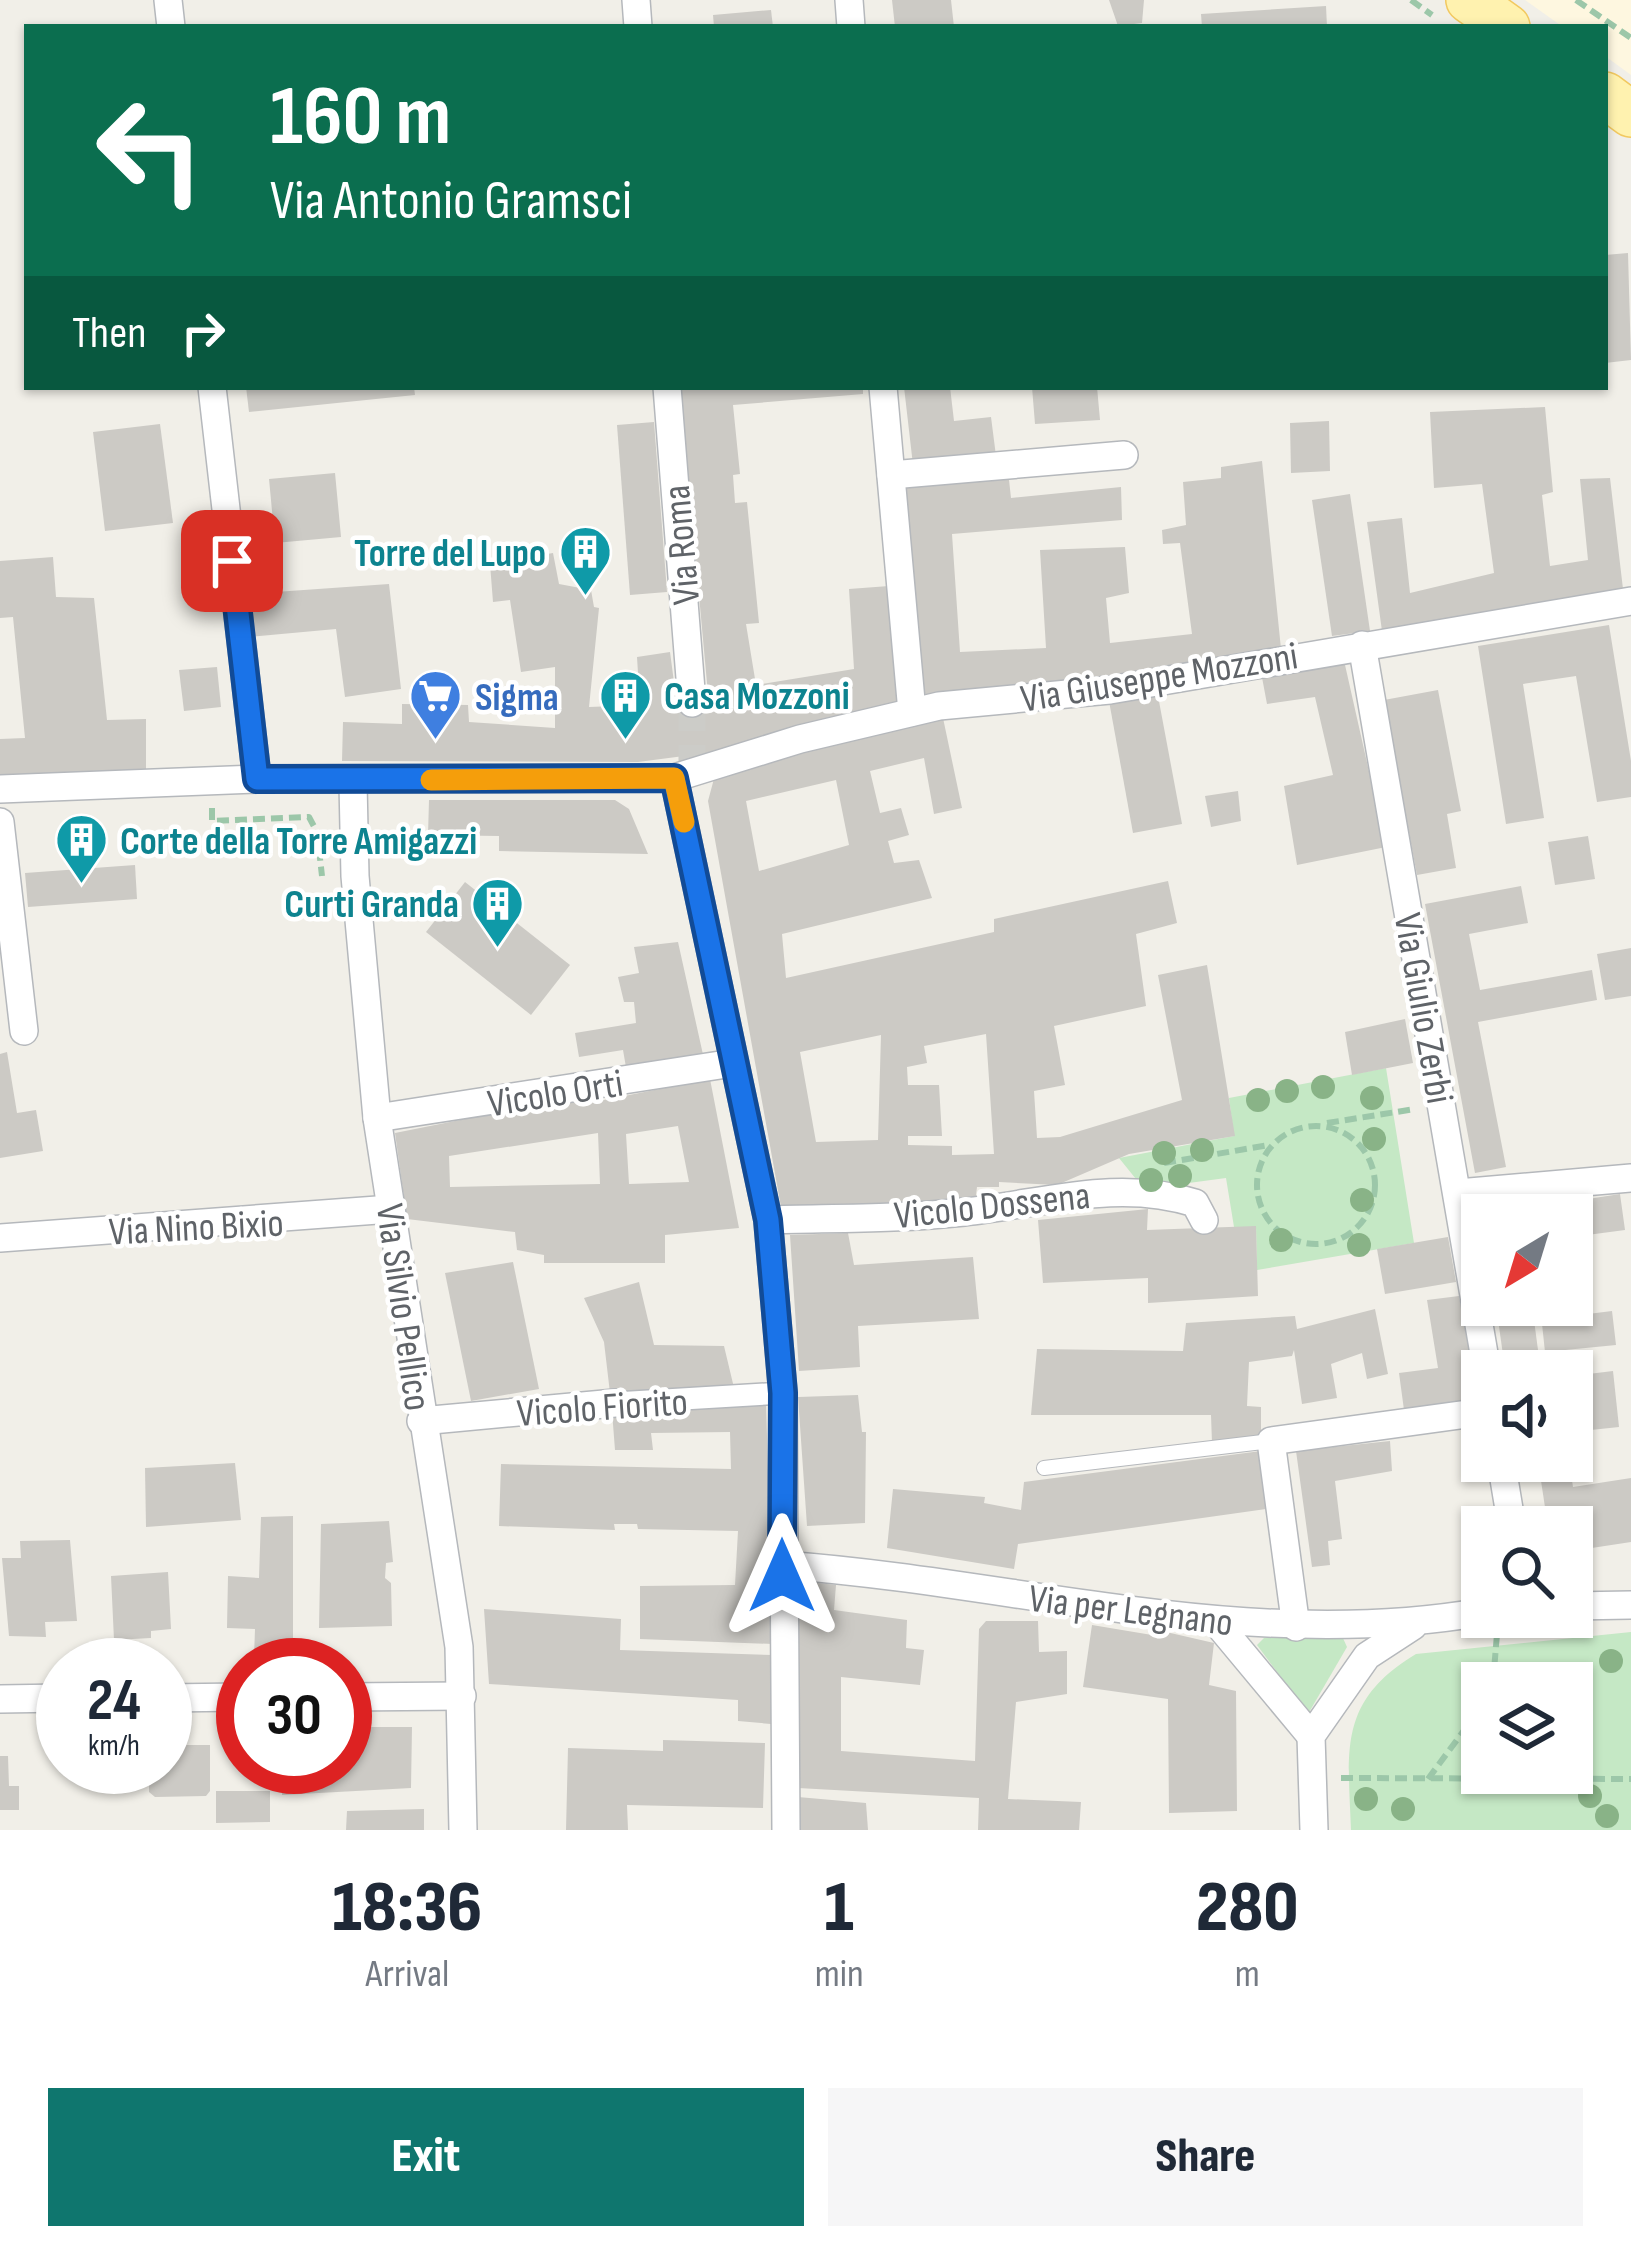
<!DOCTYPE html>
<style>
body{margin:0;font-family:"Sofia Sans Condensed",sans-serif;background:#f6f6f7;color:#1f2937;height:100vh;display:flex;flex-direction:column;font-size:45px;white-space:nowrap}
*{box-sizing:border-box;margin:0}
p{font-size:39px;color:#747a83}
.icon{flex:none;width:66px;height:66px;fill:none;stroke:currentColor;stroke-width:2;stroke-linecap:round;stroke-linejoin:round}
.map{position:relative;height:1830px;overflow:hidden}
.side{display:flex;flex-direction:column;background:#fff;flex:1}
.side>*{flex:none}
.hud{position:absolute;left:24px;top:24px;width:1584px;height:366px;border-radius:0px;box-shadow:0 3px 9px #0004;background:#0b6e4f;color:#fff;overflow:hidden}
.needle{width:78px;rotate:218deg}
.fabs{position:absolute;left:1461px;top:1194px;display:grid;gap:24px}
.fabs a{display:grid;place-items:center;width:132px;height:132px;border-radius:0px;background:#fff;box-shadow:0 3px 9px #0004;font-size:60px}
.speed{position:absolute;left:36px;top:1638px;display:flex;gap:24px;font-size:60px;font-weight:700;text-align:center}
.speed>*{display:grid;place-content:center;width:156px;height:156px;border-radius:50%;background:#fff;box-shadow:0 3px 9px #0004;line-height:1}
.speed small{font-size:30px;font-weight:400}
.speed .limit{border:18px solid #d22;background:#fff;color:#111}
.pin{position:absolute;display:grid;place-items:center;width:102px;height:102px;color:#fff;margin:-51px;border-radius:24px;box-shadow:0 6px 18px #0006}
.me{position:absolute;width:132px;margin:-66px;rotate:0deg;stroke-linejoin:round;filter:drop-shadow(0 0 9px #0008)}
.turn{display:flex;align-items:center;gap:42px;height:252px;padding:0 48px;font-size:54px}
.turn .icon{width:156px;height:156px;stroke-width:2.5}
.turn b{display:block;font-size:84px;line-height:102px}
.then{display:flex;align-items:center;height:114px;padding:0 48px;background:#0003;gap:24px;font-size:45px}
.eta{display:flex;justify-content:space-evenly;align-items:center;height:204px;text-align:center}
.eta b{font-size:72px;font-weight:800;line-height:84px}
.cta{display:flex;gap:24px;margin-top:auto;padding:24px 48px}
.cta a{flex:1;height:138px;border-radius:0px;background:#0f766e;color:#fff;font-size:48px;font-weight:800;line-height:138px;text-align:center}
.cta a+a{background:#f6f6f7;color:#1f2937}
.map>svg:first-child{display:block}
.commercial{fill:#fef7e0}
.green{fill:#c5e8c5;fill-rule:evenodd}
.building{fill:#cccac5;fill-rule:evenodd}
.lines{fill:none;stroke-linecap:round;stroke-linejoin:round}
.minor-tunnel{stroke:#ccccc8;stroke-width:27;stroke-dasharray:27 14;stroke-linecap:butt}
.service-casing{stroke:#b5b8bc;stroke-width:16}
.pedestrian-casing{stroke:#b5b8bc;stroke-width:24}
.minor-casing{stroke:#b5b8bc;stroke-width:30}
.primary-casing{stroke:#f2c960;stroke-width:48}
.path{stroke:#9cc7a9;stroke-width:6;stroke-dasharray:12 6;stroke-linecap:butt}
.service{stroke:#fff;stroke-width:14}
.pedestrian{stroke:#fff;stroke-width:21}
.minor{stroke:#fff;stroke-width:27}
.primary{stroke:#fff2af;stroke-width:45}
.tree{fill:#89b387}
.route-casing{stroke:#114b97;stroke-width:30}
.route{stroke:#1a73e8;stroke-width:21}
.slow{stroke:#f59e0b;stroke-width:21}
.labels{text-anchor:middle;stroke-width:9;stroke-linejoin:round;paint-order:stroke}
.street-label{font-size:39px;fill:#5f6368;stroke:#fff}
.culture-label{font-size:39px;font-weight:bold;fill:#0d838f;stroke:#fff;text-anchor:end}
.shop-label{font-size:39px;font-weight:bold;fill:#366cbe;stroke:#fff;text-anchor:start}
</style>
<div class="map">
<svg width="1631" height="1830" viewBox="0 0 1631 1830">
<rect width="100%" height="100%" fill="#f1efe8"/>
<path class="commercial" d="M1525 0H1631V75L1605 56V27H1563Z"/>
<g class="green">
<path d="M1386 1068 1414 1243 1257 1270 1256 1227H1234L1226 1178 1144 1189 1119 1158 1234 1136 1229 1098Z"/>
<path d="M1631 1632V1830H1351C1348 1749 1338 1701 1416 1654ZM1482 1683H1572V1773H1482Z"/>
<path d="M1342 1636 1347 1647 1308 1714 1257 1645 1264 1638Z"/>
</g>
<g class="building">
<path d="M892 0H951L954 27H895Z"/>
<path d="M1109 0H1144L1142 23 1118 26Z"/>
<path d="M1326 6 1327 27H1202L1201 14Z"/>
<path d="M771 10 773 27H714L713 15Z"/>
<path d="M1628 253 1631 360 1605 363V255Z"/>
<path d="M246 387H414L415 395 249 412Z"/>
<path d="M680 387H863V394L733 405 740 474 733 475 735 503 747 502 759 623 746 624 756 685 854 669 849 589 889 586 900 697 891 710 707 753 638 762 342 761 343 722 402 724V704L468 705 469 722 555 728V667L521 672 510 600 493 602 490 564 553 553 559 584 591 590 594 607 599 608 589 707 640 705 637 657 670 652 677 705H709Z"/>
<path d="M904 387H950L954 421 991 417 996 456 913 465Z"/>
<path d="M1032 387H1097L1100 420 1035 424Z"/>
<path d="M1545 407 1553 492 1542 495 1550 566 1588 560 1580 479 1610 478 1623 589 1382 631 1367 522 1402 518 1410 593 1494 573 1482 484 1434 488 1430 412Z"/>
<path d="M1329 421 1330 471 1291 473 1290 423Z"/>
<path d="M654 422 667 592 630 595 617 425Z"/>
<path d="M160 424 173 523 105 531 93 432Z"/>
<path d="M1262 461 1281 649 1105 684 920 699 904 483 1008 471 1011 498 1121 487 1122 520 952 534 960 652 1046 648 1040 550 1125 547 1129 593 1106 598 1110 643 1192 634 1180 543 1163 544 1162 530 1186 525 1183 482 1221 478V467Z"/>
<path d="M335 473 341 537 275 543 269 479Z"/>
<path d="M1350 494 1370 631 1332 636 1312 500Z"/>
<path d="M53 557 56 597 94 598 107 720 146 719V769L0 776V739L25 738 13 617 0 618V561Z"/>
<path d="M389 584 401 689 345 697 336 629 249 637 246 594Z"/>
<path d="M1609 625 1631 761V797L1597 802 1576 676 1523 684 1544 818 1506 824 1478 646Z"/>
<path d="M1343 656 1386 847 1297 865 1284 786 1333 775 1315 697 1267 704 1261 672Z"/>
<path d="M217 667 221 707 184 711 179 670Z"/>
<path d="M1438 690 1461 811 1447 814 1456 868 1417 875 1384 700Z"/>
<path d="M1158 696 1182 824 1133 833 1109 701Z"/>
<path d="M943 718 962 808 934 814 924 758 870 771 880 813 901 808 909 835 888 841 894 863 919 860 932 898 782 934 786 978 994 932V919L1168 881 1177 923 1136 934 1146 1006 1054 1026 1065 1085 1034 1091 1037 1138 1060 1137 1182 1100 1158 975 1207 965 1235 1136 1129 1154 1057 1185 999 1182V1187H977L975 1203 781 1207 708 801 715 775 726 768ZM836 780 849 845 759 871 746 801ZM986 1034 994 1154 952 1155V1146L908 1145V1136H942L939 1085H908L907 1067 927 1063 924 1046ZM881 1035 878 1140 816 1142 800 1052Z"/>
<path d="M1238 791 1241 821 1211 827 1205 796Z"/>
<path d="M429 800H615L629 809 648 854 499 851V836L428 835Z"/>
<path d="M1588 836 1595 879 1555 885 1548 842Z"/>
<path d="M135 865 137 899 28 907 25 873Z"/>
<path d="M465 882 570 965 531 1015 426 932Z"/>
<path d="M1521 886 1528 923 1469 934 1480 990 1592 970 1597 1000 1478 1022 1506 1167 1475 1173 1425 904Z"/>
<path d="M678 942 704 1059 627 1073 623 1050 579 1057 575 1033 636 1023 634 1002H624L618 977 639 973 634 947Z"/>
<path d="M1631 948V996L1605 1000 1597 954Z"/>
<path d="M1405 1019 1413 1063 1352 1075 1345 1032Z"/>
<path d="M7 1052 17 1113 36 1110 43 1151 0 1158V1054Z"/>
<path d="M710 1079 739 1228 665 1235V1263H544V1255L517 1250 515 1232 407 1219 395 1133 579 1096 594 1102ZM678 1126 689 1182 629 1184 626 1134ZM598 1133 600 1184 450 1187 449 1156Z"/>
<path d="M1620 1194 1625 1230 1572 1237V1215H1485Z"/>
<path d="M1148 1209 1147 1230 1256 1226 1258 1296 1148 1303V1278L1043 1283 1038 1220Z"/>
<path d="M848 1233 854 1265 973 1257 979 1319 858 1326 860 1367 799 1371 790 1235Z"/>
<path d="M1448 1237 1456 1282 1385 1294 1377 1249Z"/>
<path d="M513 1262 539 1389 471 1401 445 1273Z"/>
<path d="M639 1282 654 1345 724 1346 735 1392 610 1393 604 1342 584 1298Z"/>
<path d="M1585 1284 1588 1314 1612 1311 1616 1345 1545 1352 1540 1305H1572V1285Z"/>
<path d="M1459 1296 1478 1388 1468 1404 1404 1410 1399 1373 1438 1368 1427 1300Z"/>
<path d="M1496 1305H1532L1538 1350 1503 1355Z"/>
<path d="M1375 1309 1388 1374 1367 1379 1362 1353 1331 1364 1337 1398 1302 1404 1294 1350 1292 1356 1249 1362 1247 1406 1261 1407V1435L1212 1443 1211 1415H1031L1037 1349 1183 1351 1186 1323 1295 1316 1297 1329Z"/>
<path d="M1613 1371 1619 1427 1572 1432V1376Z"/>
<path d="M858 1395 862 1432H866L865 1523 807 1526 798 1397Z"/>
<path d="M766 1402 773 1644 640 1639V1586L735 1585 738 1531 638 1529 637 1524H614L615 1530 499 1526 501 1464 731 1469 730 1432 651 1433 653 1450H615L612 1411Z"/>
<path d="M1390 1441 1392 1471 1335 1481 1342 1539 1328 1541 1330 1565 1312 1567 1296 1451Z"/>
<path d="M1261 1451 1266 1509 1018 1544 1014 1569 887 1548 893 1489 985 1497 984 1503 1021 1510 1024 1482Z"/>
<path d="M1538 1461H1569L1573 1487 1631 1478V1542L1572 1551V1527H1548Z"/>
<path d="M235 1463 241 1520 146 1527 145 1468Z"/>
<path d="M293 1516V1662L254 1657 255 1629 227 1628 228 1576 259 1578 261 1517Z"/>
<path d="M389 1521 393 1562 386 1563 385 1578 391 1583 392 1626 319 1628 321 1524Z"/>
<path d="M70 1540 77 1621 45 1622 46 1637 9 1636 2 1558H21L20 1541Z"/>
<path d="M168 1572 171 1629 151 1631V1638L114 1640 111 1576Z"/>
<path d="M798 1581 836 1585 834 1610 907 1620 906 1648 924 1650 920 1685 841 1677V1751L975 1761 979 1629 986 1621H1038L1039 1652 1067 1651V1694L1016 1702 1008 1799 1081 1802 1079 1830H978L979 1798 798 1788Z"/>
<path d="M484 1609 621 1619 620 1650 773 1655 771 1724 738 1721V1700L489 1684Z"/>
<path d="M1092 1625 1152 1635 1153 1629 1214 1643 1209 1685 1236 1691 1237 1811 1169 1813 1168 1699 1083 1687Z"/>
<path d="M345 1727H412L411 1788 282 1795V1767H345Z"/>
<path d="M663 1740 765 1743 763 1808 627 1805 628 1830H566L568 1748 663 1751Z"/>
<path d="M165 1745H210V1791L206 1796 155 1797 149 1792V1767H165Z"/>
<path d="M0 1756H8L9 1786H19V1810H0Z"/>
<path d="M216 1791H270V1822L216 1823Z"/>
<path d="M798 1797 866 1803 868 1830H798Z"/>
<path d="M424 1809V1830H346L347 1811Z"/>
</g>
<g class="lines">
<path class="minor-tunnel" d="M692 772V703"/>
<defs>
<path id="service" d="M1044 1468 1271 1441"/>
<path id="pedestrian" d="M615 1403 783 1393"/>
<g id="minor">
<path d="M168 0 171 27"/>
<path d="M636 0 638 27"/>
<path d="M849 0 851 27"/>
<path d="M212 387 257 779"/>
<path d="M667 387 692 703"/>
<path d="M883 387 912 712"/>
<path d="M891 475 1124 455"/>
<path d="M1362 645 1487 1371"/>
<path d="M674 778 768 1220 783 1393 786 1830"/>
<path d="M353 783 355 876 377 1118 459 1647 463 1830"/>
<path d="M0 789 257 779 674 778 800 739 939 706 1110 690 1631 601"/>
<path d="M0 822 24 1031"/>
<path d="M377 1118 733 1063"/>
<path d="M1458 1193 1631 1178"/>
<path d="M768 1220C833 1218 900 1219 964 1212 1042 1204 1117 1178 1195 1203L1204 1220"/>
<path d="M0 1238 391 1209"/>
<path d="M421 1421 615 1403"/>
<path d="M1501 1461 1512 1527"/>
<path d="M782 1565C1017 1582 1246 1653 1482 1612"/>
<path d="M1572 1606 1631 1605"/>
<path d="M1217 1623 1311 1736"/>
<path d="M1296 1627 1271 1441 1482 1412"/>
<path d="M345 1697 462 1696"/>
<path d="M165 1698 243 1697"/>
<path d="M0 1699 63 1698"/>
<path d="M1314 1830 1311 1736 1367 1656 1413 1626"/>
</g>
<g id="primary">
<path d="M1469 0 1507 27"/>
<path d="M1605 95 1631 114"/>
</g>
</defs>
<use href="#service" class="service-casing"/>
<use href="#pedestrian" class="pedestrian-casing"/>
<use href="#minor" class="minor-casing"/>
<use href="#primary" class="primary-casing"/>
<g class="path">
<path d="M1411 0 1432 15"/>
<path d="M1576 0 1631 38"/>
<path d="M212 808V821L309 817 317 832 322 876"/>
<path d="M1327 1123 1415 1109"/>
<circle cx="1316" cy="1185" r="59"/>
<path d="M1164 1163 1269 1145"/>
<path d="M1493 1683 1497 1634"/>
<path d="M1341 1778 1631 1779"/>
<path d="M1428 1779 1482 1706"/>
</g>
<use href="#service" class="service"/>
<use href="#pedestrian" class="pedestrian"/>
<use href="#minor" class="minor"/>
<use href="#primary" class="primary"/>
</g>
<g class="tree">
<circle cx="1323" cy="1087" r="12"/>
<circle cx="1287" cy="1091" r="12"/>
<circle cx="1372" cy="1098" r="12"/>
<circle cx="1258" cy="1100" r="12"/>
<circle cx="1374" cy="1139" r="12"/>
<circle cx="1202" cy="1150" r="12"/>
<circle cx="1164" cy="1153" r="12"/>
<circle cx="1180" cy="1176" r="12"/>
<circle cx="1151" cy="1180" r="12"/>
<circle cx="1362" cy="1200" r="12"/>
<circle cx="1281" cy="1240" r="12"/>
<circle cx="1359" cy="1245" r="12"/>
<circle cx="1611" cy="1661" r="12"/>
<circle cx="1590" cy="1796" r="12"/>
<circle cx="1366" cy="1799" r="12"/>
<circle cx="1403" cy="1809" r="12"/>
<circle cx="1607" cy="1816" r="12"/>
</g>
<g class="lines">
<defs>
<path id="route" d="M232 561 257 779 674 778 768 1220 783 1393 782 1576"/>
</defs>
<use href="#route" class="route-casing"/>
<use href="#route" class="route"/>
<path class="slow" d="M431 780 674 778 684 822"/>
</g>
<defs>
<symbol id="building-pin" viewBox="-11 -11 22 30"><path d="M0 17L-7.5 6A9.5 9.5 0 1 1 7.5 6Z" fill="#0f9aa8" stroke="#fff"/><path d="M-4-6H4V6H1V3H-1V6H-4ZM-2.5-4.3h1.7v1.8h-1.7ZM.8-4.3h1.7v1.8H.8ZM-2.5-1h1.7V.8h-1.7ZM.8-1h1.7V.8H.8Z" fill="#fff"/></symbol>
<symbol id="supermarket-pin" viewBox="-11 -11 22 30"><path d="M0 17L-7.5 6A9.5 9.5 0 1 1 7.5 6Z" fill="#3f7fe0" stroke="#fff"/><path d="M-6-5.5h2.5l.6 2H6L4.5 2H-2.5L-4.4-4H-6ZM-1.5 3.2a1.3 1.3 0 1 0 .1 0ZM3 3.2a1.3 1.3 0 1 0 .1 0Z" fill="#fff"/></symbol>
</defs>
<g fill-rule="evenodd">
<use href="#building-pin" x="556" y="522" width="59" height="81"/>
<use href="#building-pin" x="596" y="666" width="59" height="81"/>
<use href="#supermarket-pin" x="406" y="666" width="59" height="81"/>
<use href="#building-pin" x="52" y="810" width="59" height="81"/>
<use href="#building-pin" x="468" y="874" width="59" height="81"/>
</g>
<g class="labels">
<g class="street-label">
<text transform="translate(680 545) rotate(-95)" y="14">Via Roma</text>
<text transform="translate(1159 676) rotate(-9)" y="14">Via Giuseppe Mozzoni</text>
<text transform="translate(1425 1008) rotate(80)" y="14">Via Giulio Zerbi</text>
<text transform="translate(555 1092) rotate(-9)" y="14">Vicolo Orti</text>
<text transform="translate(992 1204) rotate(-6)" y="14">Vicolo Dossena</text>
<text transform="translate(196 1226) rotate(-3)" y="14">Via Nino Bixio</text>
<text transform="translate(405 1307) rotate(82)" y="14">Via Silvio Pellico</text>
<text transform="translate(602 1406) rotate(-4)" y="14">Vicolo Fiorito</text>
<text transform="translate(1131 1609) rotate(7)" y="14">Via per Legnano</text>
</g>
<g class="culture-label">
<text x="546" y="566">Torre del Lupo</text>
<text x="664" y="709" text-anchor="start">Casa Mozzoni</text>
<text x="120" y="854" text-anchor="start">Corte della Torre Amigazzi</text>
<text x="459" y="917">Curti Granda</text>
</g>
<g class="shop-label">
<text x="475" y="710">Sigma</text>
</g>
</g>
</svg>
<div class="fabs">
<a><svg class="needle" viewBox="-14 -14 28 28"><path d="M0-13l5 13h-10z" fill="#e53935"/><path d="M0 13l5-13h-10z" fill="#747a83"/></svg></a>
<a><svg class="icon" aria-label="sound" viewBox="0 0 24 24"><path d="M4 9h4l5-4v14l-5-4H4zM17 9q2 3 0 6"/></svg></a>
<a><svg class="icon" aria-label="search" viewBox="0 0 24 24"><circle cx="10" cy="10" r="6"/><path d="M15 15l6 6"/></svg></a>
<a><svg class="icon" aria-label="layers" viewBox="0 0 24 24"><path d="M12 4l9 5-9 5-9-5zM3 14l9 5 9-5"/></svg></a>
</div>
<div class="speed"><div>24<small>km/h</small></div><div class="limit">30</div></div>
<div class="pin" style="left:232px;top:561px;background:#d93025"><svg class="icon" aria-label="arrive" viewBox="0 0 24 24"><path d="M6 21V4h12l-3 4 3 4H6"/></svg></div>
<svg class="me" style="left:782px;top:1576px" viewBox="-20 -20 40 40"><path d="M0-17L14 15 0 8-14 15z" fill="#1a73e8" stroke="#fff" stroke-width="4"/></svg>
<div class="hud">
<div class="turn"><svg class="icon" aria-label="left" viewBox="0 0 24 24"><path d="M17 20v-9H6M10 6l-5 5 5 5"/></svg><div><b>160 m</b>Via Antonio Gramsci</div></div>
<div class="then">Then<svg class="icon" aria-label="right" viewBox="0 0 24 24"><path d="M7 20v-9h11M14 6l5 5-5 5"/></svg></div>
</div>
</div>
<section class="side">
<div class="eta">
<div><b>18:36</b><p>Arrival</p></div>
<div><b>1</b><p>min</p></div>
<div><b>280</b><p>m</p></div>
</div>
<div class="cta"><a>Exit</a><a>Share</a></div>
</section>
